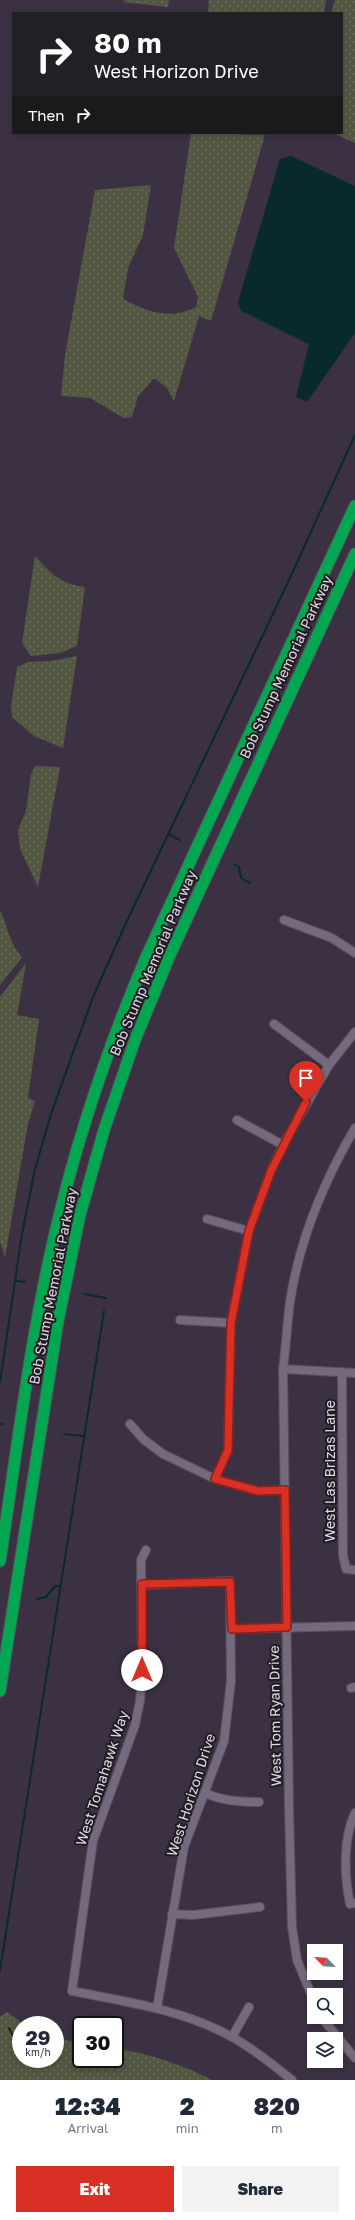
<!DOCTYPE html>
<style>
body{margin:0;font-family:"Golos Text",sans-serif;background:#f2f2f3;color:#1f2937;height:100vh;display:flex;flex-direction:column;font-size:15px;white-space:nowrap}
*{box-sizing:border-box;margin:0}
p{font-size:13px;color:#747a83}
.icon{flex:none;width:22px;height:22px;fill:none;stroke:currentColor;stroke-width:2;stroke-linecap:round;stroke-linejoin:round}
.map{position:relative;height:2080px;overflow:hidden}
.details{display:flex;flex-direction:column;background:#fff;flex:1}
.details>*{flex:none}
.guide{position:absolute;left:12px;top:12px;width:331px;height:122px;border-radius:0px;box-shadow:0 2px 6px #0003;background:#202124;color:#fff;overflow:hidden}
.needle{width:26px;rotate:295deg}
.fabs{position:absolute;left:307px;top:1944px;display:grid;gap:8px}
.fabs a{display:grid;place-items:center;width:36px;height:36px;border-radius:0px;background:#fff;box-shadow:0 2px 6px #0003;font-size:20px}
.speed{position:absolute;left:12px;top:2016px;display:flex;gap:8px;font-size:20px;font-weight:700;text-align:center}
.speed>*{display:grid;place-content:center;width:52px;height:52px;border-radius:50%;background:#fff;box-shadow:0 2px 6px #0003;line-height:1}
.speed small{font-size:10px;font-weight:400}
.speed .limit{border:2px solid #111;border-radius:6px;background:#fff;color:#111}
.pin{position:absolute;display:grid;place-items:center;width:34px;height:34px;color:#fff;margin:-41px -17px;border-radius:50% 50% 50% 0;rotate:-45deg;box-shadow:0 0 4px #0007}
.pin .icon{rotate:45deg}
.me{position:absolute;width:44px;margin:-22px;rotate:0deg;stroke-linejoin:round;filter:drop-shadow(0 0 3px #0008)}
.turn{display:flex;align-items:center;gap:14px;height:84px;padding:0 16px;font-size:18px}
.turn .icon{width:52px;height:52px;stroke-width:2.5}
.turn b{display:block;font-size:28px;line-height:34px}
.then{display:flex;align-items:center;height:38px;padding:0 16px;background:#0003;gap:8px;font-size:15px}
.eta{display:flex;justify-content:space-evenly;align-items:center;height:68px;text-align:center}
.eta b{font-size:24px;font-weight:800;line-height:28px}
.cta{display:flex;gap:8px;margin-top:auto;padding:8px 16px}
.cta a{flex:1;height:46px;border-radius:0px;background:#d93025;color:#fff;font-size:16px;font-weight:800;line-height:46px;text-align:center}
.cta a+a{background:#f2f2f3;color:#1f2937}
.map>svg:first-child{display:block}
.grass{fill:url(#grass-dots)}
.water{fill:#082a2b}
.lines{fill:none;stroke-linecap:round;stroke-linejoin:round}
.stream{stroke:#082a2b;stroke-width:2}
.minor-casing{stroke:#584f5e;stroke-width:10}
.highway-casing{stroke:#584f5e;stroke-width:13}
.minor{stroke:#75697d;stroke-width:8}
.highway{stroke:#01a751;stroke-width:11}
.route-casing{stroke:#8d1f18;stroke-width:10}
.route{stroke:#d93025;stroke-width:7}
.labels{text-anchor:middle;stroke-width:4;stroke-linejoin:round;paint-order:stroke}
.street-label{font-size:14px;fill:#e0d9e5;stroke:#201b23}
</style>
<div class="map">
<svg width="355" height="2080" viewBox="0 0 355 2080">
<defs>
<pattern id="grass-dots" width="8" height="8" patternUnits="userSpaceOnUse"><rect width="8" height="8" fill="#535742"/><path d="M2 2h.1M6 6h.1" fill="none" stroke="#6b6f5d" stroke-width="1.8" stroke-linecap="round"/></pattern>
</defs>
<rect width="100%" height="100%" fill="#3c3143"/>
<g class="grass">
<path d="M124 0H169L168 7 123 2Z"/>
<path d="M209 0H326L324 13H208Z"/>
<path d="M335 0H355V143L333 133H342V13H331Z"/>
<path d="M191 133 265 135 211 321 199 316 174 401 167 388 154 378 138 396 132 417 124 418 90 398 61 396 65 355 95 190 151 185 143 235 128 268 123 299C146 311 170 321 196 307L198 297 174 248Z"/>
<path d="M35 556C53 575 58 583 85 587L77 646 60 653 31 656 22 643Z"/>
<path d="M77 656 63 748 34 736 12 717 11 707 17 667 28 662 50 661Z"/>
<path d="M35 766 60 767 38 887 20 849 18 830 26 811 31 775Z"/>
<path d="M0 910C8 927 9 943 22 957L0 985Z"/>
<path d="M26 963 17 1015 39 1019 28 1098 35 1101 28 1124 5 1257 0 1242V997Z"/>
<path d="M7 2012 20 2021 19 2032 21 2033V2059H55V2038L81 2043V2059H115V2048C150 2054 181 2064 212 2080H0V2017Z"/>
</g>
<path class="water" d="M291 156 355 186V333L307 402 296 397 309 344 241 311 238 302 280 159Z"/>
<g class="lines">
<g class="stream">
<path d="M168 834 180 840"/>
<path d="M234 864 239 867 241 878 250 883"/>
<path d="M15 1281 25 1282"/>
<path d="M84 1294 106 1298"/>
<path d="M0 1382 22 1234 35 1169 51 1114 93 997 125 925 289 580 355 435"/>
<path d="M0 1424H2"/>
<path d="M64 1434 84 1436"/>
<path d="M37 1599 46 1597 55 1586H60"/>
<path d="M0 1970 104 1311"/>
<path d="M9 2028 13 2036"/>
</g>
<defs>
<g id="minor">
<path d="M284 920 332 938 355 953"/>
<path d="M274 1024 329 1065"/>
<path d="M237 1120 283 1145"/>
<path d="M207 1219 249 1231"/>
<path d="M180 1320 231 1323"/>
<path d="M283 1369 355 1373"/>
<path d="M342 1372 343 1555 346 1569 355 1570"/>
<path d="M130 1424 143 1439 163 1454 215 1479 258 1491 285 1490"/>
<path d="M215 1479 228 1450 231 1323 249 1231 271 1171 283 1145 329 1065 355 1032"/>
<path d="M146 1550 141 1560 142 1670 140 1701 135 1725 93 1841 72 1991C127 2002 184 2010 232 2037 254 2049 273 2065 292 2080"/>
<path d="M142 1585 230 1581 231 1681 224 1741 184 1847 157 2008"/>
<path d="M232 1629 355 1626"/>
<path d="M351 1688 355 1687"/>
<path d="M205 1793C223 1801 240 1802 259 1802"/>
<path d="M355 1813C343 1838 344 1876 350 1904L355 1903"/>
<path d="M172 1914 193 1915 260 1907"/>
<path d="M314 2001 297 1960 292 1927 289 1808 283 1369C286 1347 287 1324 290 1302 299 1242 324 1181 355 1128"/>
<path d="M321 2017 355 2058"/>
<path d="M232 2037 249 2007"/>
</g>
<g id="highway">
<path d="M0 1561C17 1450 30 1338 56 1229 78 1135 109 1044 147 955L355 506"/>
<path d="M0 1691 58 1321 80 1215 104 1130 135 1040 170 955 355 554"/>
</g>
</defs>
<use href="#minor" class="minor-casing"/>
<use href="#highway" class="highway-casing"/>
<use href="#minor" class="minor"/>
<use href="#highway" class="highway"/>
</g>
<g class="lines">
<defs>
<path id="route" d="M142 1670V1584L230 1582 232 1629 287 1627 285 1490 258 1491 215 1479 228 1450 231 1323 249 1231 271 1171 306 1102"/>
</defs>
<use href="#route" class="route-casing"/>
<use href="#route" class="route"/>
</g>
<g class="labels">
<g class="street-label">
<text transform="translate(286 667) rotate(-65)" y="5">Bob Stump Memorial Parkway</text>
<text transform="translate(153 963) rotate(-67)" y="5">Bob Stump Memorial Parkway</text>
<text transform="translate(53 1286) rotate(-79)" y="5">Bob Stump Memorial Parkway</text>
<text transform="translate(330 1471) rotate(-90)" y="5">West Las Brizas Lane</text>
<text transform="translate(275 1716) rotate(-91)" y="5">West Tom Ryan Drive</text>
<text transform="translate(102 1778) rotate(-72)" y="5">West Tomahawk Way</text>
<text transform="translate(191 1795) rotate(-72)" y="5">West Horizon Drive</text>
</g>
</g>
</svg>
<div class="fabs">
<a><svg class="needle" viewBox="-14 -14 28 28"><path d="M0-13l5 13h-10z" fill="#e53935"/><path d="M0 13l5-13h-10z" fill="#747a83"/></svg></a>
<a><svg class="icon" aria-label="search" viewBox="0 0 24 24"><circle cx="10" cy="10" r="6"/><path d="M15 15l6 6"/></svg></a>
<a><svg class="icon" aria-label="layers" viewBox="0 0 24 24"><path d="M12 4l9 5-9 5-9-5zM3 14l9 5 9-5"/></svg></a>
</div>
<div class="speed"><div>29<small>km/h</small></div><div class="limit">30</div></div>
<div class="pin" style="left:306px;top:1102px;background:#d93025"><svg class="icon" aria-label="arrive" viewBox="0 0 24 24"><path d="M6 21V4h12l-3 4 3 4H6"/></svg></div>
<svg class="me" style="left:142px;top:1670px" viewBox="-20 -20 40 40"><circle r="19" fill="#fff"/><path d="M0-13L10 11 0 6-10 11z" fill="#d93025"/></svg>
<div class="guide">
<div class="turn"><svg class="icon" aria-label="right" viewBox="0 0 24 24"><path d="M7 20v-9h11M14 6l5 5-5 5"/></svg><div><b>80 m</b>West Horizon Drive</div></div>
<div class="then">Then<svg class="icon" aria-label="right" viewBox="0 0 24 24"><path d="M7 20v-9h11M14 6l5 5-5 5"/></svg></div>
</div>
</div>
<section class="details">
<div class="eta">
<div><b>12:34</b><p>Arrival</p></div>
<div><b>2</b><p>min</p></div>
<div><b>820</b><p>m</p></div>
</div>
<div class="cta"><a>Exit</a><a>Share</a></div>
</section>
